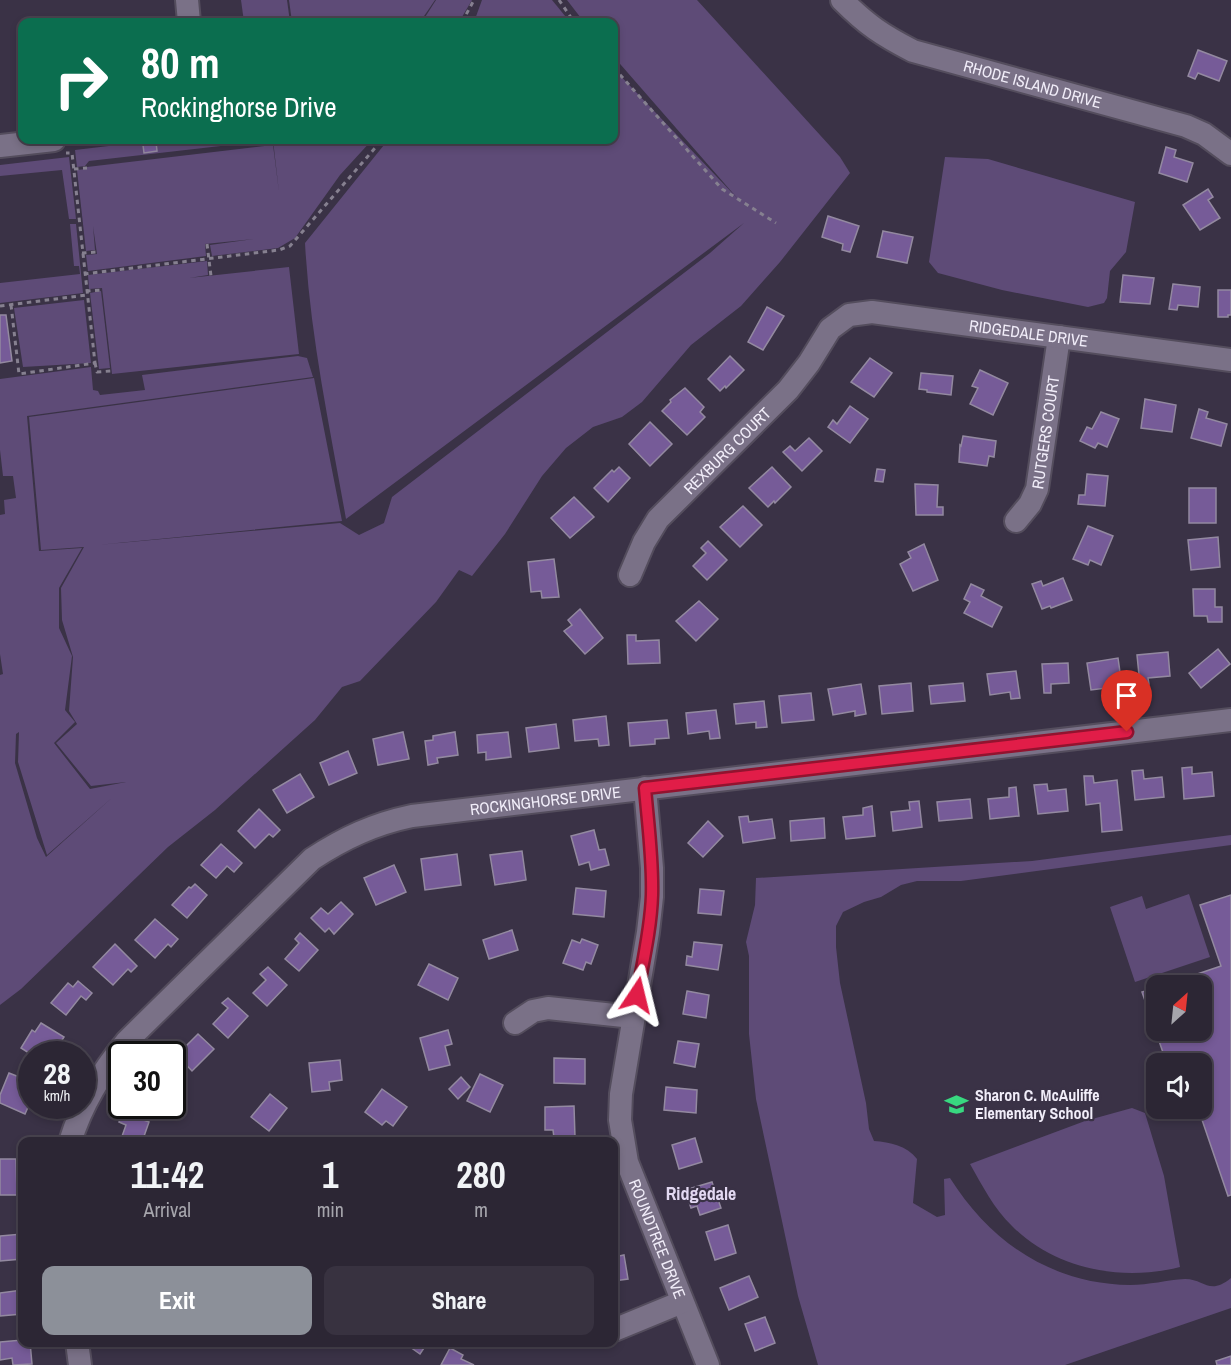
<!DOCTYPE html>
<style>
body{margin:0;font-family:"Archivo Narrow",sans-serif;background:#383240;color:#f1f3f6;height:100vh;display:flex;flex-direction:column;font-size:22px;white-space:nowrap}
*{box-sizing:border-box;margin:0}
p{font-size:20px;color:#a6a5ac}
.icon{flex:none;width:33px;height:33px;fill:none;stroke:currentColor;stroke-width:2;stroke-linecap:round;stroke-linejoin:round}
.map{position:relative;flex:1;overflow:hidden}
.details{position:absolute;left:18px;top:1137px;width:600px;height:210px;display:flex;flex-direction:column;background:#2c2634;border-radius:12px;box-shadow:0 3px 9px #0003,0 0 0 2px #48434f}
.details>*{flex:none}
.guide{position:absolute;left:18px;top:18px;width:600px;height:126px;border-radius:12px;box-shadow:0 3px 9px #0003,0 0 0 2px #48434f;background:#0b6e4f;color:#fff;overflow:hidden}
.needle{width:39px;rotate:27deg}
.buttons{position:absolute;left:1146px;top:975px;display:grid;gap:12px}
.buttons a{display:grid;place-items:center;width:66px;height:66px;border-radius:12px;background:#2c2634;box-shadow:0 3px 9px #0003,0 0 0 2px #48434f;font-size:30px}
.speed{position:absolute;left:18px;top:1041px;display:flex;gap:12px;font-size:30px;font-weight:700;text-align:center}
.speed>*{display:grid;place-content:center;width:78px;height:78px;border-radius:50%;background:#2c2634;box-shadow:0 3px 9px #0003,0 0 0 2px #48434f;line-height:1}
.speed small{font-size:15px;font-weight:400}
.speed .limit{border:3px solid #111;border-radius:9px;background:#fff;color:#111}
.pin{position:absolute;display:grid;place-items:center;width:51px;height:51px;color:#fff;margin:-62px -26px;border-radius:50% 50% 50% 0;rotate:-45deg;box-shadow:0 0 6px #0007}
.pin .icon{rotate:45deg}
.me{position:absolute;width:66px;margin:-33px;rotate:10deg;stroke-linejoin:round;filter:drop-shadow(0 0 4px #0008)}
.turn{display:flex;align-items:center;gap:21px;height:126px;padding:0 24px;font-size:27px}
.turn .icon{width:78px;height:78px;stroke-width:2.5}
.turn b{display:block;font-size:42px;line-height:51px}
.eta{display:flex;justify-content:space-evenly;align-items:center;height:102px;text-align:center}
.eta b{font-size:36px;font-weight:700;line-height:42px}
.button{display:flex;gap:12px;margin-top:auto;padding:12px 24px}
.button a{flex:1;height:69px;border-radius:12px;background:#8c9099;color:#fff;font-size:24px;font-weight:700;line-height:69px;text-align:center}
.button a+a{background:#383240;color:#f1f3f6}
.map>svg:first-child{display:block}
.green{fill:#5e4b77;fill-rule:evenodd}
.building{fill:#765b98;stroke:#9389a0;stroke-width:1.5}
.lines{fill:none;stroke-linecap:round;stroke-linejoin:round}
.minor-casing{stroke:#544d5d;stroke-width:26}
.path{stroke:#868090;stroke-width:3;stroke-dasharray:4.5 4.5;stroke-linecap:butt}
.minor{stroke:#7a7187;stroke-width:22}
.route-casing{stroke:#92132f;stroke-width:15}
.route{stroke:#e11d48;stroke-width:10}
.labels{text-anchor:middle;stroke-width:4.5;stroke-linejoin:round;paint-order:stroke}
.street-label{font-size:16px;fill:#f1edf9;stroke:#3a3246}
.poi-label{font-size:16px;font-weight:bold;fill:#f1edf9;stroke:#3a3246;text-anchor:start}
.neighbourhood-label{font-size:18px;font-weight:bold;fill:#e3d9f2;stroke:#3a3246}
</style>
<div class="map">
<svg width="1231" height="1365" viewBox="0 0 1231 1365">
<rect width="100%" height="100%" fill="#3a3246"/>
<g class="green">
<path d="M241 0H287L290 22H244Z"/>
<path d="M289 0H435L420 22H292Z"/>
<path d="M472 0 459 22H422L436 0Z"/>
<path d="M482 0H552L570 22H474Z"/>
<path d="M567 0H697L840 157 850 173 780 262 741 306 691 345 642 402 622 417 593 427 566 448 542 476 505 534 472 576 459 570 436 602 360 681 342 687 315 720 215 810 168 847 21 989 0 1005V675L3 674 0 654V515L5 514 4 500 16 498 13 476H3L0 450V379L91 367 93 390 98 391 100 395 145 390 142 375 298 356 307 358 313 377 27 416 39 551 82 548 59 588V628L72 656 65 710 75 722 54 743 90 789 126 782 91 786 56 743 77 724 69 711 73 657 62 620 61 588 84 547 41 550 29 417 314 378 342 521 97 545 340 523 359 535 384 523 392 497 710 253 744 223 346 519C330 428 310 336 305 243L388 140H614V69L738 199 614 57V22H584ZM19 732 18 762 47 855 114 796 46 857 37 838 15 763 16 734Z"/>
<path d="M159 140H372L340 175 295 238 278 248 212 256 210 245 254 239 205 244 206 256 88 271 86 255 97 254 93 226 95 250 86 251 77 170 86 169 87 167 273 145 279 192 273 140 89 161 85 166 77 167 75 150Z"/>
<path d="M69 157 76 219H69L62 170 0 176V165Z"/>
<path d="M945 157 988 159 1135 202 1126 252 1110 271 1107 298 1104 303 1088 307 1002 290 938 273 929 262Z"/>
<path d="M70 224H76L83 293 0 303V283L80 274 79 266H74Z"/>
<path d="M207 261 208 275 189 278 289 267 299 354 112 374 102 288 89 289 88 275Z"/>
<path d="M101 291 110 368 99 369 90 293Z"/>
<path d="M84 300 91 363 23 367 14 308Z"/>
<path d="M1231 835V845L961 881H917L901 885 881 897 864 902 843 912 836 926V947L840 983 866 1103 869 1129 874 1141C890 1142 907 1146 917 1159L913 1203 937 1217 945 1215 944 1179 950 1178C991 1243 1052 1284 1130 1285 1149 1285 1167 1280 1185 1279 1205 1279 1209 1296 1231 1278V1308L1065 1365H818L798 1296 756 1099 749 1034V956L746 942 755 905 756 878 1032 861Z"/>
<path d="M1189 894 1210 957 1135 982 1110 907 1142 896 1146 909Z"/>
<path d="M1132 1108 1145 1113 1164 1176 1180 1267C1121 1282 1055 1269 1012 1226 994 1209 982 1185 970 1164L1085 1121Z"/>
</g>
<g class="building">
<path d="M1198 50 1227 61 1219 81 1198 73 1195 79 1188 76Z"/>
<path d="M156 142 157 151 144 153 143 145Z"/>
<path d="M1166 147 1176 150 1174 157 1193 163 1187 182 1159 173Z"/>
<path d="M1208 189 1213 197 1208 200 1220 218 1200 230 1183 205Z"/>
<path d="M828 216 859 226 850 252 842 250 843 244 822 237Z"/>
<path d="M883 231 913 237 907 263 877 257Z"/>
<path d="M1123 275 1154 278 1150 304 1120 302Z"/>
<path d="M1173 284 1200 287 1198 307 1178 305 1177 310 1169 309Z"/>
<path d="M1218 290H1231V315H1228V317H1218Z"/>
<path d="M767 307 784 316 763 350 748 342Z"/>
<path d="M0 315H6L12 361 0 363Z"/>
<path d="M730 356 744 370 726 388 725 386 720 391 708 379Z"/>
<path d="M870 358 892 373 874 397 851 382Z"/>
<path d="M980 370 1008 383 993 415 970 404 978 388 972 386Z"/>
<path d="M921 373 953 376 951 395 927 392V390L919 389Z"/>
<path d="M685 388 704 407 700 412 705 417 687 435 662 411 671 402 670 400Z"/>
<path d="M1145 399 1176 405 1172 432 1141 428Z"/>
<path d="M850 406 868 419 850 443 828 427 833 420 837 424Z"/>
<path d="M1199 409 1208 412 1206 418 1227 424 1221 446 1191 438Z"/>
<path d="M1101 412 1119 419 1107 447 1098 443 1095 448 1080 441 1087 427 1092 429Z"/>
<path d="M650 422 672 444 650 466 629 444Z"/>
<path d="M963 436 996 441 994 457 989 456 987 466 959 462 960 445 961 446Z"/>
<path d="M809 438 822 451 802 471 783 452 790 446 795 451Z"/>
<path d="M619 467 630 478 608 502 594 488 612 470 614 472Z"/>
<path d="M772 467 791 487 775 503 774 501 768 507 749 488Z"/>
<path d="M877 469 885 470 883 482 875 481Z"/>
<path d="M1087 474 1108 476 1105 506 1078 504 1079 495H1085Z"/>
<path d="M915 484 938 485 937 507H943V515H916Z"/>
<rect x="1189" y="488" width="27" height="35"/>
<path d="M574 497 594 517 570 538 551 518Z"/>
<path d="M743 506 762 525 740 547 720 527Z"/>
<path d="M1088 526 1113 536 1101 565 1090 560 1088 565 1073 559Z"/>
<path d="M1218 537 1220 567 1191 570 1188 540Z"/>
<path d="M708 541 727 560 707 580 693 566 706 553 701 548Z"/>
<path d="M924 544 938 580 913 591 900 564 911 558 908 552Z"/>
<path d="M554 559 559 597 542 598 541 591 531 592 528 562Z"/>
<path d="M1063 578 1072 600 1051 608 1050 606 1042 609 1032 584 1041 581 1043 586Z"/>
<path d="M971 584 984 590 981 596 1002 607 992 627 964 613 970 602 964 599Z"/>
<path d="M1193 589H1215V607H1222V622H1208L1207 616H1194Z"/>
<path d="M699 601 718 619 696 641 676 621Z"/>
<path d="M580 609 603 638 585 654 564 631 572 625 568 620Z"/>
<path d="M627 635H636V641L659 640 660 663 628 664Z"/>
<path d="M1218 649 1230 664 1201 688 1189 673Z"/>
<path d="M1168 652 1170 676 1148 678 1149 684 1140 685 1137 655Z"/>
<path d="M1118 658 1122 686 1091 690 1087 663Z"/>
<path d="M1068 663 1069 683 1051 684V693H1044L1042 664Z"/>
<path d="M1016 671 1020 698 1011 699 1010 692 990 695 987 674Z"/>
<path d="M911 683 913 711 882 714 879 686Z"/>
<path d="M963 683 965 701 931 704 929 686Z"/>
<path d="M861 684 866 714 855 716V711L833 715 828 689Z"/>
<path d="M811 693 814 720 782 723 779 696Z"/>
<path d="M764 701 767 727 756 728V722L736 724 734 704Z"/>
<path d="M716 710 720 738 710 739 709 731 688 734 686 713Z"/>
<path d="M606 716 609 745 599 746 598 739 575 741 573 720Z"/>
<path d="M667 720 669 738 655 739V744L630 746 628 723Z"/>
<path d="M556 724 559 748 529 752 526 728Z"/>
<path d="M403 732 409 759 378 765 373 739Z"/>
<path d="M455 732 458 755 437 758 438 763 428 765 425 741 433 740V736Z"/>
<path d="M508 732 511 757 486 760V752L478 753 477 735Z"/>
<path d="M348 751 357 773 329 785 320 763Z"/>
<path d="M1192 767V774L1212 772 1214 796 1184 799 1182 768Z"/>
<path d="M1143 770 1144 779 1162 777 1164 797 1135 800 1132 771Z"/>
<path d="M300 774 314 797 287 813 273 790Z"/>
<path d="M1084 776H1093L1094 783 1117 780 1122 830 1102 832 1100 803 1086 805Z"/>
<path d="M1047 784 1048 791 1066 789 1068 811 1038 814 1034 785Z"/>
<path d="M1016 787 1019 816 990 819 988 799 1009 797V788Z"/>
<path d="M970 799 972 818 939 821 937 802Z"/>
<path d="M919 801 922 827 893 831 891 812 910 810 909 802Z"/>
<path d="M872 806 875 836 846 839 843 817 863 815V808Z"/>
<path d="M259 809 280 830 273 837 269 834 255 848 238 831Z"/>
<path d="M748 816 749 822 772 819 775 838 743 843 739 817Z"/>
<path d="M824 818 825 838 791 841 790 821Z"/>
<path d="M708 821 723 836 703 857 688 843Z"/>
<path d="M594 830 599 850 605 849 609 865 591 870 589 862 579 865 571 836Z"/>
<path d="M221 844 242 863 234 872 227 866 216 878 201 865Z"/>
<path d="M522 851 526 880 495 885 490 855Z"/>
<path d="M457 854 461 885 425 890 421 859Z"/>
<path d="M394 865 406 892 376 905 364 878Z"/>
<path d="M195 884 207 895 187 918 172 905 189 887 191 888Z"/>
<path d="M576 888 606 891 604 917 573 914Z"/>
<path d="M700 889 724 891 721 915 698 913Z"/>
<path d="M1231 895V1195L1228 1196 1198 1108H1202V1096L1204 1095 1202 1090V1064H1167L1142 992 1156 988V1030H1202V986H1162L1221 966 1200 905Z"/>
<path d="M341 902 353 914 334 934 329 928 325 932 311 918 321 908 328 914Z"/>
<path d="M155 919 178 939 171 947 168 944 155 958 135 940Z"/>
<path d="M512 930 518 950 489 959 483 940Z"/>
<path d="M300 933 318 950 299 971 285 959 299 943 295 939Z"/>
<path d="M582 939 598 945 591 964 586 962 583 970 563 963 572 940 580 943Z"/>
<path d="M694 942 722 945 718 970 686 965 687 956 692 957Z"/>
<path d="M115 944 137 966 131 972 128 969 113 985 93 967Z"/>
<path d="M429 964 458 978 448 1000 418 985Z"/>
<path d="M268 967 287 985 267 1006 253 993 266 980 260 974Z"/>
<path d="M78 981 92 993 86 1000 81 996 66 1015 51 1003 68 983 73 987Z"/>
<path d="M687 991 709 995 706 1018 683 1014Z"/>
<path d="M228 998 248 1016 228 1038 213 1024 228 1008 222 1003Z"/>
<path d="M41 1023 64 1037 57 1048 51 1045 45 1054 32 1055 21 1048 32 1030 35 1032Z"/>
<path d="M448 1030 452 1044 445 1046 450 1065 429 1070 420 1038Z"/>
<path d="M198 1034 214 1049 192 1071 177 1055Z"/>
<path d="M678 1041 699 1044 695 1067 674 1063Z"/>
<path d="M554 1058 585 1059V1084L554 1083Z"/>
<path d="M340 1060 342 1080 329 1082 330 1090 312 1092 309 1063Z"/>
<path d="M9 1073 32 1082V1098L25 1114 0 1103V1095Z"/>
<path d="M480 1074 503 1085 490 1112 467 1101Z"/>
<path d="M461 1077 470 1087 458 1099 449 1089Z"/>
<path d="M666 1087 697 1090 696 1113 664 1110Z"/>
<path d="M382 1089 407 1107 393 1126 386 1121 382 1125 365 1112Z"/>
<path d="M270 1094 287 1108 269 1131 251 1117Z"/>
<path d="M574 1106 575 1137 554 1138 553 1130H545V1107Z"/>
<path d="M122 1112 149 1122 142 1142H120L126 1125 119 1122Z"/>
<path d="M695 1138 702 1162 679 1169 672 1145Z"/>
<path d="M0 1159H16L17 1195H0Z"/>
<path d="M712 1182 721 1208 700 1215 697 1206 691 1208 685 1190Z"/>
<path d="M728 1225 736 1253 715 1260 706 1232Z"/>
<path d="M22 1234V1259L0 1261V1236Z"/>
<path d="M624 1255 628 1279 614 1281V1257Z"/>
<path d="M749 1276 758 1297 729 1310 720 1288Z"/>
<path d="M22 1290V1314L0 1316V1293Z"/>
<path d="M765 1317 775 1343 755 1351 745 1324Z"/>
<path d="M22 1340V1342H30L32 1364 13 1365 12 1358 0 1360V1342Z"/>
<path d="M403 1342H428L420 1354Z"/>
<path d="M450 1348 463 1355 461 1359 474 1365H441Z"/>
<path d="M1231 1356V1365H1217L1216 1361Z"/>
</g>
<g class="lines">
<defs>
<g id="minor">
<path d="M187 0 189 22"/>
<path id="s1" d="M842 0C867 25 882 35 913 51L1186 126 1204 134 1231 154"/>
<path d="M0 146 54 140"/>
<path id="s2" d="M1016 521 1030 504 1037 489 1059 337"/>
<path id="s3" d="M630 575 644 542 658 519 788 390 809 363 830 329 849 315 872 312 1231 360"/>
<path id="s4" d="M645 788 652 868V897L648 932 621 1094 620 1120 627 1162 708 1365"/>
<path d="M515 1023 533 1011 548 1008 633 1017"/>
<path id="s5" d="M70 1142C82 1103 101 1073 127 1041L312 859C344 838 374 824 412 816L1231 720"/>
<path d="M614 1330 682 1302"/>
<path d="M77 1342 80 1365"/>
</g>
</defs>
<use href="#minor" class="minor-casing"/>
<g class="path">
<path d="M559 0 574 22"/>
<path d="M462 22 474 0"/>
<path d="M614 68 722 189 776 223"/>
<path d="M74 169 87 168"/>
<path d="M207 244 211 276"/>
<path d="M82 253 97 252"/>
<path d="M84 274 279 250 290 246 382 140"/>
<path d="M86 291 102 290"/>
<path d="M11 305 19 374 95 363 72 153H66"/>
<path d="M0 306 87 295"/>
<path d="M95 363 97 372 111 371"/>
</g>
<use href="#minor" class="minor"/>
</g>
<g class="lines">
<defs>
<path id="route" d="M637 995C643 962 651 928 652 895 653 859 648 824 645 788L1127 732"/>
</defs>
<use href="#route" class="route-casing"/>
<use href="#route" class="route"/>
</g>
<defs>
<symbol id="school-bare" viewBox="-9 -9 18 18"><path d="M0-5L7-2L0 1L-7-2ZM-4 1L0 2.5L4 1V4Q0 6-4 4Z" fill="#38d880" stroke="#3a3246" stroke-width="2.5" paint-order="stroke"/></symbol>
</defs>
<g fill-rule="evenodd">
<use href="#school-bare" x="940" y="1088" width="33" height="33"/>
</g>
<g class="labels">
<g class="street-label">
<text dy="6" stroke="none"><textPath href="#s1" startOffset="212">RHODE ISLAND DRIVE</textPath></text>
<text dy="6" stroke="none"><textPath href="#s3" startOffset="525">RIDGEDALE DRIVE</textPath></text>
<text dy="6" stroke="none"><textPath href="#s2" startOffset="96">RUTGERS COURT</textPath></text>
<text dy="6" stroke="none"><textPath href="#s3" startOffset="160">REXBURG COURT</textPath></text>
<text dy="6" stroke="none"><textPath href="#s5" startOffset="620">ROCKINGHORSE DRIVE</textPath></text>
<text dy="6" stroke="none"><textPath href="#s4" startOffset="460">ROUNDTREE DRIVE</textPath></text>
</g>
<g class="poi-label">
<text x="975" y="1101">Sharon C. McAuliffe<tspan x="975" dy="18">Elementary School</tspan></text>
</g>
<g class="neighbourhood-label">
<text x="701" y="1200">Ridgedale</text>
</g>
</g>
</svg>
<div class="buttons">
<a><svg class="needle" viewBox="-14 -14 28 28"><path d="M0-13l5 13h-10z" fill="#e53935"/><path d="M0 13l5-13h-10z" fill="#a6a5ac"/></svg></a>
<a><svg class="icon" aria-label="sound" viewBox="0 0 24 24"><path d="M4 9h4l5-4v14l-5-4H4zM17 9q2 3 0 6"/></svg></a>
</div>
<div class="speed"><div>28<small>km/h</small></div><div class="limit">30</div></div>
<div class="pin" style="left:1127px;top:732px;background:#d93025"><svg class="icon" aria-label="arrive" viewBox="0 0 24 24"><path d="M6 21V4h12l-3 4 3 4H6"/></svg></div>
<svg class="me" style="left:637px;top:995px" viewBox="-20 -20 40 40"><path d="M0-17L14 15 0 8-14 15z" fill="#e11d48" stroke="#fff" stroke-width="4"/></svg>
<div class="guide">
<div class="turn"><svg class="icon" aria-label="right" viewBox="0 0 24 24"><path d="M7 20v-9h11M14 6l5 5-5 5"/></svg><div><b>80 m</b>Rockinghorse Drive</div></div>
</div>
<section class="details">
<div class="eta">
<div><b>11:42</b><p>Arrival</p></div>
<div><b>1</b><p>min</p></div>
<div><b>280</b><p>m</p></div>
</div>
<div class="button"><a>Exit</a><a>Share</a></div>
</section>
</div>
